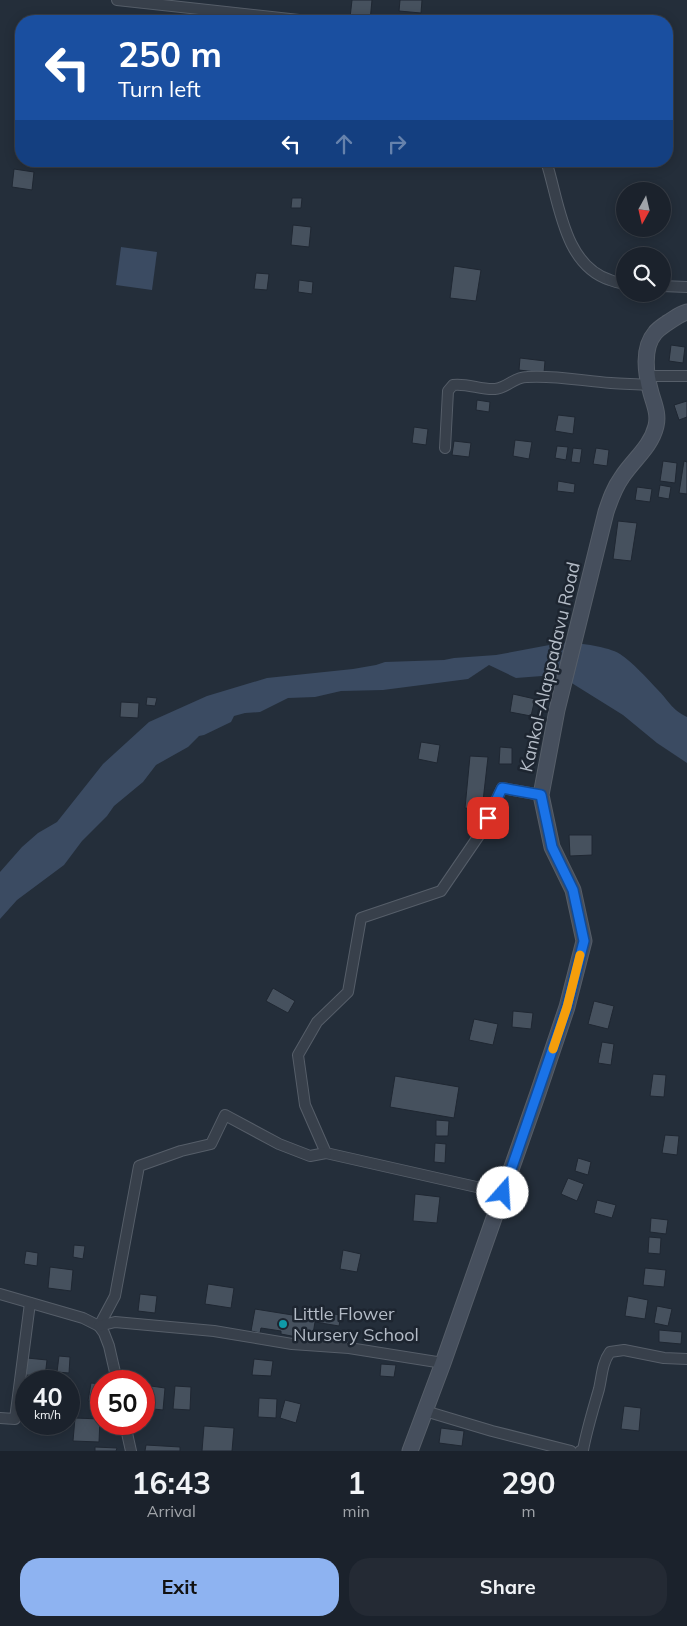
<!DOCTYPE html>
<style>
body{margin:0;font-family:Mulish,sans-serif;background:#242a34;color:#f1f3f6;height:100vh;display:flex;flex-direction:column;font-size:19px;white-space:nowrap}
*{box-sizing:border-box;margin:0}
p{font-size:16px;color:#a0a4a9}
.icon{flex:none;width:28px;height:28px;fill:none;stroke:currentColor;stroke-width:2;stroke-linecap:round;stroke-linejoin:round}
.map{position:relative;height:1451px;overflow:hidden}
.details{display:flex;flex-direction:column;background:#1b222c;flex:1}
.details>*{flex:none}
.guide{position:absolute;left:15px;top:15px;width:658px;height:152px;border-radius:20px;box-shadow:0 2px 12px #0003,0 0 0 1px #393f48;background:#1a4fa0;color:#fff;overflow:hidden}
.needle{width:32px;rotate:188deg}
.tools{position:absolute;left:616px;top:182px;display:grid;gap:10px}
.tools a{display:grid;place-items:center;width:55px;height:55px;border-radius:50%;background:#1b222c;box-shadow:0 2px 12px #0003,0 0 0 1px #393f48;font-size:25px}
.speed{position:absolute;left:15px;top:1370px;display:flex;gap:10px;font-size:25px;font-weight:700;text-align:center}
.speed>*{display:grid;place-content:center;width:65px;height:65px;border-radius:50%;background:#1b222c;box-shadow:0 2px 12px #0003,0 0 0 1px #393f48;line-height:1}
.speed small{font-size:12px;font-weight:400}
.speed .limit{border:8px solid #d22;background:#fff;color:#111}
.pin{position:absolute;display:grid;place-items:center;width:42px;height:42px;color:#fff;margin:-21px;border-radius:10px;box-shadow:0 2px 8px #0006}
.me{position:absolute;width:55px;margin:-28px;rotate:19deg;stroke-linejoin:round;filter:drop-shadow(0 0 4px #0008)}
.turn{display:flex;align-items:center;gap:18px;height:105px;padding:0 20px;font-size:22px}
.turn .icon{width:65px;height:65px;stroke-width:2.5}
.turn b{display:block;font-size:35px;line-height:42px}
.lanes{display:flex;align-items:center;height:48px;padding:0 20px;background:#0003;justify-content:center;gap:25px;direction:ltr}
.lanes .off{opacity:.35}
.eta{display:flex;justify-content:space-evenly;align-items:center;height:85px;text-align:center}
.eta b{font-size:30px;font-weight:700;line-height:35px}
.button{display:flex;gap:10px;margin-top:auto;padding:10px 20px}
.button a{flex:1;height:58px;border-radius:20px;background:#8eb3f1;color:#111;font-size:20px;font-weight:700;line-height:58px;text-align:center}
.button a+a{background:#242a34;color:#f1f3f6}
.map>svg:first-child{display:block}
.water{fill:#3b4b62}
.building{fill:#46515e;stroke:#1f2732}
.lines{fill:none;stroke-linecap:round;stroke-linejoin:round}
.street-casing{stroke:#565e69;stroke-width:12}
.secondary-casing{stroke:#565e69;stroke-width:17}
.street{stroke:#38404b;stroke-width:10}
.secondary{stroke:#464f5d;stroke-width:15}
.route-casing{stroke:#114b97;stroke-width:12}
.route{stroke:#1a73e8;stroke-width:9}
.slow{stroke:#f59e0b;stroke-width:9}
.culture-dot{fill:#0f9aa8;stroke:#1d2530;stroke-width:2}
.labels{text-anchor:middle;stroke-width:5;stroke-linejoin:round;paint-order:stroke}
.street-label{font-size:18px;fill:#b3bbc6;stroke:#1d2530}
.poi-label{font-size:18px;fill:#b3bbc6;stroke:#1d2530;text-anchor:start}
</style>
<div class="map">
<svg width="687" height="1451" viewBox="0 0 687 1451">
<rect width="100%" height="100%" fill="#242e3a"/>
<g class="water">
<path d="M121 247 157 252 152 290 116 285Z"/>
<path d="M560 643C576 642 606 646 620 654 633 663 646 677 657 689 669 701 671 709 687 717V763L657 743 623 715 570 682 555 677 542 676 516 678 489 665 468 679 383 690 341 691 315 697 288 698 260 712 245 713 234 716 231 722 204 735 199 736 188 747 156 765 143 782 114 806 107 816 82 841 64 865 17 900 0 919V872L22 847 38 833 57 822 103 764 149 722 207 696 267 678 353 669 376 665 385 662 444 660 454 658 496 655Z"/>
</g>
<g class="building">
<path d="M352 0H372L370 21 350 18Z"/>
<path d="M400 0H422L421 13 399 11Z"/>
<path d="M14 169 34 172 32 190 12 187Z"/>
<path d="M292 198H302L301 208H291Z"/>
<path d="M293 225 311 227 309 247 291 245Z"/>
<path d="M454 266 481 270 476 301 450 298Z"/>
<path d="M256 273 269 274 267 290 254 289Z"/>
<path d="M299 280 313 282 312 294 298 292Z"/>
<path d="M671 345 685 347 683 363 669 361Z"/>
<path d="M520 358 545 361 544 373 519 370Z"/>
<path d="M477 400 490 402 489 412 476 410Z"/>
<path d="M687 401V417L679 420 674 405Z"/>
<path d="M558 415 575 417 573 434 555 431Z"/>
<path d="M414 427 428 429 426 445 412 443Z"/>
<path d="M515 440 532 442 529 459 513 456Z"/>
<path d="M454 441 471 443 469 457 452 455Z"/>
<path d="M557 446 568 447 566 460 555 458Z"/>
<path d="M573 448 582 449 580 463 571 462Z"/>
<path d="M596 448 609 450 607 466 593 464Z"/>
<path d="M663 461 677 463 675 483 660 481Z"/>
<path d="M684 461 687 462V494L679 493Z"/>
<path d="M558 481 575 484 574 493 557 491Z"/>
<path d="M660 485 671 487 669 499 658 497Z"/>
<path d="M637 487 652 489 650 502 635 500Z"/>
<path d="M618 521 637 523 631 561 613 559Z"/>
<path d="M513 694 535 699 531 716 510 712Z"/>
<path d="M147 697 157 698 155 706 146 705Z"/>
<path d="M121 702 139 703 138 718 120 717Z"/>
<path d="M421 742 440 745 437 763 418 759Z"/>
<path d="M500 747 512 748V764H499Z"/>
<path d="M470 756 488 757 482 810 465 808Z"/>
<path d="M569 835H592V855L570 856Z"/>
<path d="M273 988 295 1001 288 1013 266 1001Z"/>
<path d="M594 1001 614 1006 608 1029 588 1024Z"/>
<path d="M513 1011 533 1013 531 1029 512 1027Z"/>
<path d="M474 1019 498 1024 493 1045 469 1040Z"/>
<path d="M602 1042 614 1044 611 1065 598 1063Z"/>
<path d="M653 1074 666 1075 664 1097 650 1096Z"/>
<path d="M395 1076 459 1087 454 1118 390 1107Z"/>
<path d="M436 1120 449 1121 448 1136H436Z"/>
<path d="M665 1135 679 1136 677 1155 662 1153Z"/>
<path d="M435 1143 446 1144 445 1163 434 1162Z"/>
<path d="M578 1158 591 1162 588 1175 575 1171Z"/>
<path d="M568 1178 584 1184 577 1201 561 1194Z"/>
<path d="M415 1194 440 1197 437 1223 413 1221Z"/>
<path d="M597 1200 616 1205 612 1218 594 1213Z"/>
<path d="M651 1218 668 1220 666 1234 650 1232Z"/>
<path d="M649 1237 661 1238 660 1254 648 1253Z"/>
<path d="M74 1245 85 1246 83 1259 73 1257Z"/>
<path d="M343 1250 361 1254 357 1272 340 1269Z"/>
<path d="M26 1251 38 1253 37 1266 24 1264Z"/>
<path d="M50 1267 73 1270 71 1291 48 1288Z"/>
<path d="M645 1268 666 1270 664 1287 643 1285Z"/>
<path d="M208 1284 234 1288 231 1308 205 1304Z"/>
<path d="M140 1294 157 1296 155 1313 138 1311Z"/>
<path d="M628 1296 648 1300 645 1319 625 1316Z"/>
<path d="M657 1306 672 1309 668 1326 654 1323Z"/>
<path d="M255 1309 305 1317 306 1310 341 1315 339 1326 315 1322 313 1334 303 1332 302 1338 281 1334V1331L261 1328 260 1333 251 1331Z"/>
<path d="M659 1330 682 1332 681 1344 659 1342Z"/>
<path d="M59 1356 70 1357 69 1373 57 1372Z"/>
<path d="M27 1358 47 1360 45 1377 26 1375Z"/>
<path d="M254 1359 273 1361 271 1376 252 1375Z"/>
<path d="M381 1364 396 1365 394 1377 380 1376Z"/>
<path d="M91 1383 101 1384V1403L88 1401Z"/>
<path d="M144 1385 165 1388 163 1410 144 1408Z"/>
<path d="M175 1386 191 1387 190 1410 173 1409Z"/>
<path d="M259 1398 277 1399 276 1418 258 1417Z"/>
<path d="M285 1400 301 1404 296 1423 280 1418Z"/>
<path d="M624 1406 641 1408 639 1431 621 1429Z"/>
<path d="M75 1418 100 1419 99 1442 73 1441Z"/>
<path d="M204 1426 234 1428 232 1451H202Z"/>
<path d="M441 1428 464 1431 462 1446 439 1443Z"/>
<path d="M146 1445 180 1447V1451H145Z"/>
<path d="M95 1447 117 1448 116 1451H95Z"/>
</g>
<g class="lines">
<defs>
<g id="street">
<path d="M117 0 308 21"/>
<path d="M546 161C559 200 563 265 610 280 615 282 620 283 625 284"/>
<path d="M662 286 687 287"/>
<path d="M648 376H687"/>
<path d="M445 448 448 391 453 385C467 383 481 390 495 389 507 388 514 377 527 377 555 375 583 381 611 383 624 384 636 384 649 385"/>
<path d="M503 1193 326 1153 305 1105 298 1055 317 1022 348 992 361 918 441 891 480 834 502 788 541 795"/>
<path d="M0 1294 83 1318 99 1326 104 1333 109 1346 117 1381"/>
<path d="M99 1326 115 1296 139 1166 181 1151 211 1144 225 1115 279 1144 310 1156 326 1153"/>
<path d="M99 1326 115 1322 214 1331 292 1344 349 1348 443 1363"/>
<path d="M425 1411 492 1431 571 1451"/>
<path d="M0 1418 15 1419 30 1303"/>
<path d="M125 1424 131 1451"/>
<path d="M580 1451 583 1450C587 1429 593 1410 599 1389 602 1376 602 1363 610 1352L624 1350 664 1358 687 1359"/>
</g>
<path id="secondary" d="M410 1451 443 1363 538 1093 567 1007 584 941 573 890 552 847 541 795 557 710 606 512C610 500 614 488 622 477 633 460 651 447 656 426 659 414 654 404 651 393 646 375 642 348 655 333 658 329 663 326 667 323 674 319 679 314 687 312"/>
</defs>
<use href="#street" class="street-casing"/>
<use href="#secondary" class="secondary-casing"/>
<use href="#street" class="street"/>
<use href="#secondary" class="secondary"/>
</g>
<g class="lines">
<defs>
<path id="route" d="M488 818 502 788 541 795 552 847 573 890 584 941 567 1007 503 1193"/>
</defs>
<use href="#route" class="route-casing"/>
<use href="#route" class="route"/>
<path class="slow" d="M553 1049 567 1007 580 955"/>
</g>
<circle class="culture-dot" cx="283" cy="1324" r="5"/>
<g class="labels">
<g class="street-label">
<text transform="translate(550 667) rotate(-77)" y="6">Kankol-Alappadavu Road</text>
</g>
<g class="poi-label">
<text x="293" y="1320">Little Flower<tspan x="293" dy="21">Nursery School</tspan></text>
</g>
</g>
</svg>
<div class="tools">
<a><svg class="needle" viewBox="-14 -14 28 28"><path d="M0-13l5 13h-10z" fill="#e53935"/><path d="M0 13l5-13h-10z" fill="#a0a4a9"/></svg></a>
<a><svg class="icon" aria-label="search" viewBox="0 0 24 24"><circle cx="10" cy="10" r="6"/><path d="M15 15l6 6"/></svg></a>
</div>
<div class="speed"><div>40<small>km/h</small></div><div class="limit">50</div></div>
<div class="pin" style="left:488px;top:818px;background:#d93025"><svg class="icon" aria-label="arrive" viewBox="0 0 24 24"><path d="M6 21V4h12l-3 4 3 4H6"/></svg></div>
<svg class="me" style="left:503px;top:1193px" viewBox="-20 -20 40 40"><circle r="19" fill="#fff"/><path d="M0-13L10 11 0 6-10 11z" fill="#1a73e8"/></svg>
<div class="guide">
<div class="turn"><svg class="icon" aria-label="left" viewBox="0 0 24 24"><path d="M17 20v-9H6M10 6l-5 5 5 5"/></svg><div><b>250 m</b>Turn left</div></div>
<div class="lanes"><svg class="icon" aria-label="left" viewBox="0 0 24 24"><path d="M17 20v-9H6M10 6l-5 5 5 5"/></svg><svg class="icon off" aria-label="ahead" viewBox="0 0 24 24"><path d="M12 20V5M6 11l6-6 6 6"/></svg><svg class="icon off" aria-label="right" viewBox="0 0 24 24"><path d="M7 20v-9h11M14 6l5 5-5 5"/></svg></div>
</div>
</div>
<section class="details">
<div class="eta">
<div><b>16:43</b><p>Arrival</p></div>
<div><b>1</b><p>min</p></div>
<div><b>290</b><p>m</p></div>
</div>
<div class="button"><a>Exit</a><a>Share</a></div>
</section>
